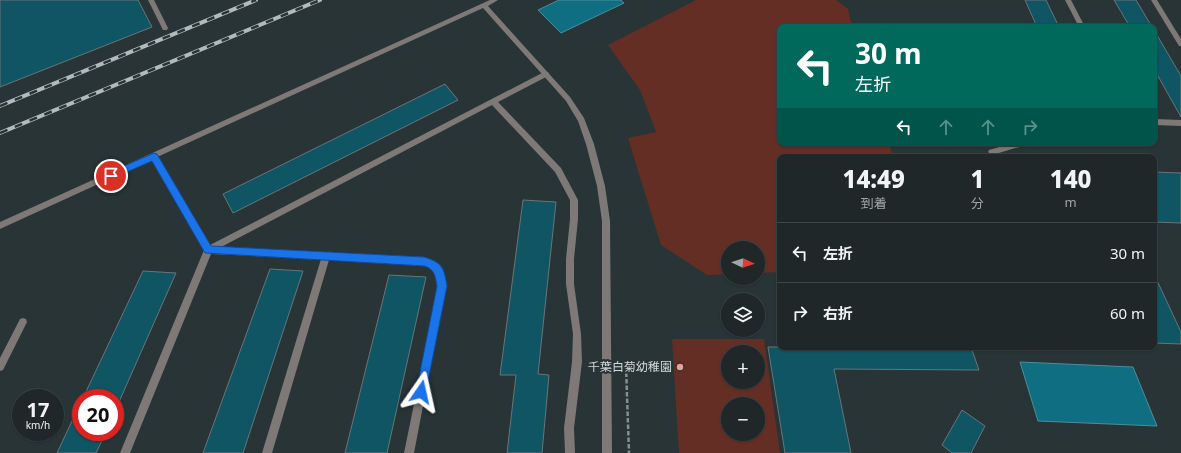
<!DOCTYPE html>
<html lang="ja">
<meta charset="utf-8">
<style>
body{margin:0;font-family:"Noto Sans","Noto Sans JP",sans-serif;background:#272f31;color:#f1f3f6;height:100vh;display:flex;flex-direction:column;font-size:15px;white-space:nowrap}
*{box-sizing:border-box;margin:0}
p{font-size:13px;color:#a1a5a8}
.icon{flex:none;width:22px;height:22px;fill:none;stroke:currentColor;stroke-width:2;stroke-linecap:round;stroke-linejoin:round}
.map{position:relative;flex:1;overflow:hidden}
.details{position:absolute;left:777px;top:154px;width:380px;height:196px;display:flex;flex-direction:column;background:#1f2729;border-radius:8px;box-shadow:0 1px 3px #0004,0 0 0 1px #3c4446}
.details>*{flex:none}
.banner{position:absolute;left:777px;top:24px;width:380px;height:122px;border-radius:8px;box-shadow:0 1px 3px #0004,0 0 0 1px #3c4446;background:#00695c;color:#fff;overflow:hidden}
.needle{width:26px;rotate:94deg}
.controls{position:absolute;left:721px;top:241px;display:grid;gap:8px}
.controls a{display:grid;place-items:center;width:44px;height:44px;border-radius:50%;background:#1f2729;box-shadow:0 1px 3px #0004,0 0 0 1px #3c4446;font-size:20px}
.speed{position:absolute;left:12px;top:389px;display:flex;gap:8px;font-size:20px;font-weight:700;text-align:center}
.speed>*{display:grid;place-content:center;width:52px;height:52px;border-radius:50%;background:#1f2729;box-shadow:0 1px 3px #0004,0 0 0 1px #3c4446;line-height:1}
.speed small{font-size:10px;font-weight:400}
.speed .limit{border:6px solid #d22;background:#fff;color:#111}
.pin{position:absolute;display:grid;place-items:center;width:34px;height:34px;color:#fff;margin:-17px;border:2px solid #fff;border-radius:50%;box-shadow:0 1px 4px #0007}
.me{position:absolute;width:44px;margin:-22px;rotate:11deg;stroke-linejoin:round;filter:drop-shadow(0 0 3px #0008)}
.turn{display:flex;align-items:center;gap:14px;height:84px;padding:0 12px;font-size:18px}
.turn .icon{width:52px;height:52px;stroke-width:2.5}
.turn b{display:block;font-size:28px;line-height:34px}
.lanes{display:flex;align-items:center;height:38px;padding:0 12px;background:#0003;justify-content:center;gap:20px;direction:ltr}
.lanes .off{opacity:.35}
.eta{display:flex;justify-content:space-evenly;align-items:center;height:68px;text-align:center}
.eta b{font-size:24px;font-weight:800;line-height:28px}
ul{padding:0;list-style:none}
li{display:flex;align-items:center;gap:12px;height:60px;padding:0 12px;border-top:1px solid #3c4446}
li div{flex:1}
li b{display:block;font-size:15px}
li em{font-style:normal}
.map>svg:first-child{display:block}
.green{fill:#642e25;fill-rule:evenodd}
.water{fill:#0f6e82;stroke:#4a8e9d}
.building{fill:#105563;stroke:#687578}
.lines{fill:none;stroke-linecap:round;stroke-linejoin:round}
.path{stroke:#868f91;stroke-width:2.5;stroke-dasharray:4.5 2;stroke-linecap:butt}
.service{fill:#7e7877;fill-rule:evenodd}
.tertiary{fill:#7e7877;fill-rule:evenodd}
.rail-casing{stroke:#b2babc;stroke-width:4}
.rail{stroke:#293437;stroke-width:2.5;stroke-dasharray:8;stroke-linecap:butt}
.route{fill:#1a73e8;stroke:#114b97}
.poi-dot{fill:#f49d8d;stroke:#293437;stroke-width:1.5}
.labels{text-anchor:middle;stroke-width:4;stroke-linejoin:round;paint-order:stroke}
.poi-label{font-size:12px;fill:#d2d9db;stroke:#293437;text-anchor:end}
</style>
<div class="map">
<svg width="1181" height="453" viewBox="0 0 1181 453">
<rect width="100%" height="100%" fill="#293437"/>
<g class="green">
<path d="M696 0H836L848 9 852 27H780V143H889L893 157H780V272L758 273V248H728V274L707 275 661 245 628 138 656 132 640 90 608 45Z"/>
<path d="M672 339H764L780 453H679ZM728 352H758V382H728ZM728 404H758V434H728Z"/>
</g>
<g class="water">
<path d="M559 0H621L624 3 561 33 538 10Z"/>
<path d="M1020 362 1133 367 1157 426 1038 421Z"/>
</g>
<g class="building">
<path d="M0 0H138L152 27 0 87Z"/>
<path d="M1025 0H1046L1059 27H1037Z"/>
<path d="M1114 0H1136L1152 27H1130Z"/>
<path d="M1154 30 1181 76V117L1154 69Z"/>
<path d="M445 84 458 100 233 213 223 194Z"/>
<path d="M1154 172 1181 173V223L1154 222Z"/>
<path d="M523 200 556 202 538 374 549 375 542 453H507L516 375H500Z"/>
<path d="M270 269 303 271 243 453H203Z"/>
<path d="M143 271 176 273 115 411V398H83Z"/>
<path d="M1154 274 1181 332V344L1154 343Z"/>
<path d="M389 275 426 277 387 453H345Z"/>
<path d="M768 347H971L979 370 834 369 851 453H785Z"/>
<path d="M81 402V432H106L96 453H57Z"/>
<path d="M962 410 985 426 971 453H952L942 445Z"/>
</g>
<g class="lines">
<path class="path" d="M626 366 629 453"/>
<g class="service">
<path d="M148 0H154L168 28 167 30H163Z"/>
<path d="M1065 0H1071L1085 27H1079Z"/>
<path d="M1151 0H1157L1181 39V46H1179Z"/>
<path d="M544 72H548L549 74 548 76 498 102 561 168 578 200V219L574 259V284L581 334 582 362 574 428 575 453H565L564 428 572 362 573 334 566 284V259L570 219V200L555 172 492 105 221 247 424 257C440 263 444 269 446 286L414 453H404L438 286C436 275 434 269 424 265L329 260 272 453H262L321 259 211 254 130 453H120L204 250 150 158 149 156 150 154H156L210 245Z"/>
<path d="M1154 119 1181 120V126L1154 125Z"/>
<path d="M1013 143H1027L1026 145 992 155 988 152 989 150Z"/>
<path d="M23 318 26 319 27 322 3 370 0 371V358L20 319Z"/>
</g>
<path class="tertiary" d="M490 0H498L488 6 570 97 584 118 594 144 605 186 610 221 612 453H602V221L597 186 586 144 578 121 566 101 483 8 0 229V222Z"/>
<defs>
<g id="rail">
<path d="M0 106 256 0"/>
<path d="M0 133 320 0"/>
</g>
</defs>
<use href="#rail" class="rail-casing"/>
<use href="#rail" class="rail"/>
</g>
<path class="route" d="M154 153 157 154 211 246 424 257C443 263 444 268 447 286L425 396 421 397 417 396 416 392 437 286C435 276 435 269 424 266L205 253 152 161 111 179 107 176 108 173Z"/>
<circle class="poi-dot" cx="680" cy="367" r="4"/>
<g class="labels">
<g class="poi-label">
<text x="672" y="371">千葉白菊幼稚園</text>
</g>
</g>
</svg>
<div class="controls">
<a><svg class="needle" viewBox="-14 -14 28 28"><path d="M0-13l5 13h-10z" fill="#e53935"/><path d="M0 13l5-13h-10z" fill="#a1a5a8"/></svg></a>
<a><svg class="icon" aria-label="layers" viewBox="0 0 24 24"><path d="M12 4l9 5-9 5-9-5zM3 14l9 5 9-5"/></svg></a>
<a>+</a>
<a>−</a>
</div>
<div class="speed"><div>17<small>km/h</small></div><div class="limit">20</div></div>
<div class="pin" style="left:111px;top:176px;background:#d93025"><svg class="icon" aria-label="arrive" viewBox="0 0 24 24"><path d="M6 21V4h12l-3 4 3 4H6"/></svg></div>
<svg class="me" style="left:421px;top:392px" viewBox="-20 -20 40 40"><path d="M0-17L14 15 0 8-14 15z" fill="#1a73e8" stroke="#fff" stroke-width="4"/></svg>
<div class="banner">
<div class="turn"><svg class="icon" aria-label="left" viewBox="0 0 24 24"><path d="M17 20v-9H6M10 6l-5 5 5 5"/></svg><div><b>30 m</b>左折</div></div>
<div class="lanes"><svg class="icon" aria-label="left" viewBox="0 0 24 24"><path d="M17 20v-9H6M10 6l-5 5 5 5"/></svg><svg class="icon off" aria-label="ahead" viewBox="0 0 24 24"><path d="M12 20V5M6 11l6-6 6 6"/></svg><svg class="icon off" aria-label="ahead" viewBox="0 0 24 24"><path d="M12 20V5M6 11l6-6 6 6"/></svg><svg class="icon off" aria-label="right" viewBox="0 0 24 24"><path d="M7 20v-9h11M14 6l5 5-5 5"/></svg></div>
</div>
<section class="details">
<div class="eta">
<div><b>14:49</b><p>到着</p></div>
<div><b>1</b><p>分</p></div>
<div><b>140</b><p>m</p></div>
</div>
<ul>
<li><svg class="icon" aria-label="left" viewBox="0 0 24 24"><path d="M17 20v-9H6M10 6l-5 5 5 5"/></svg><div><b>左折</b></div><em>30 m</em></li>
<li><svg class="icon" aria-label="right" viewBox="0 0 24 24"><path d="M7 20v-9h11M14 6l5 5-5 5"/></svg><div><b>右折</b></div><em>60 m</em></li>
</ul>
</section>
</div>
